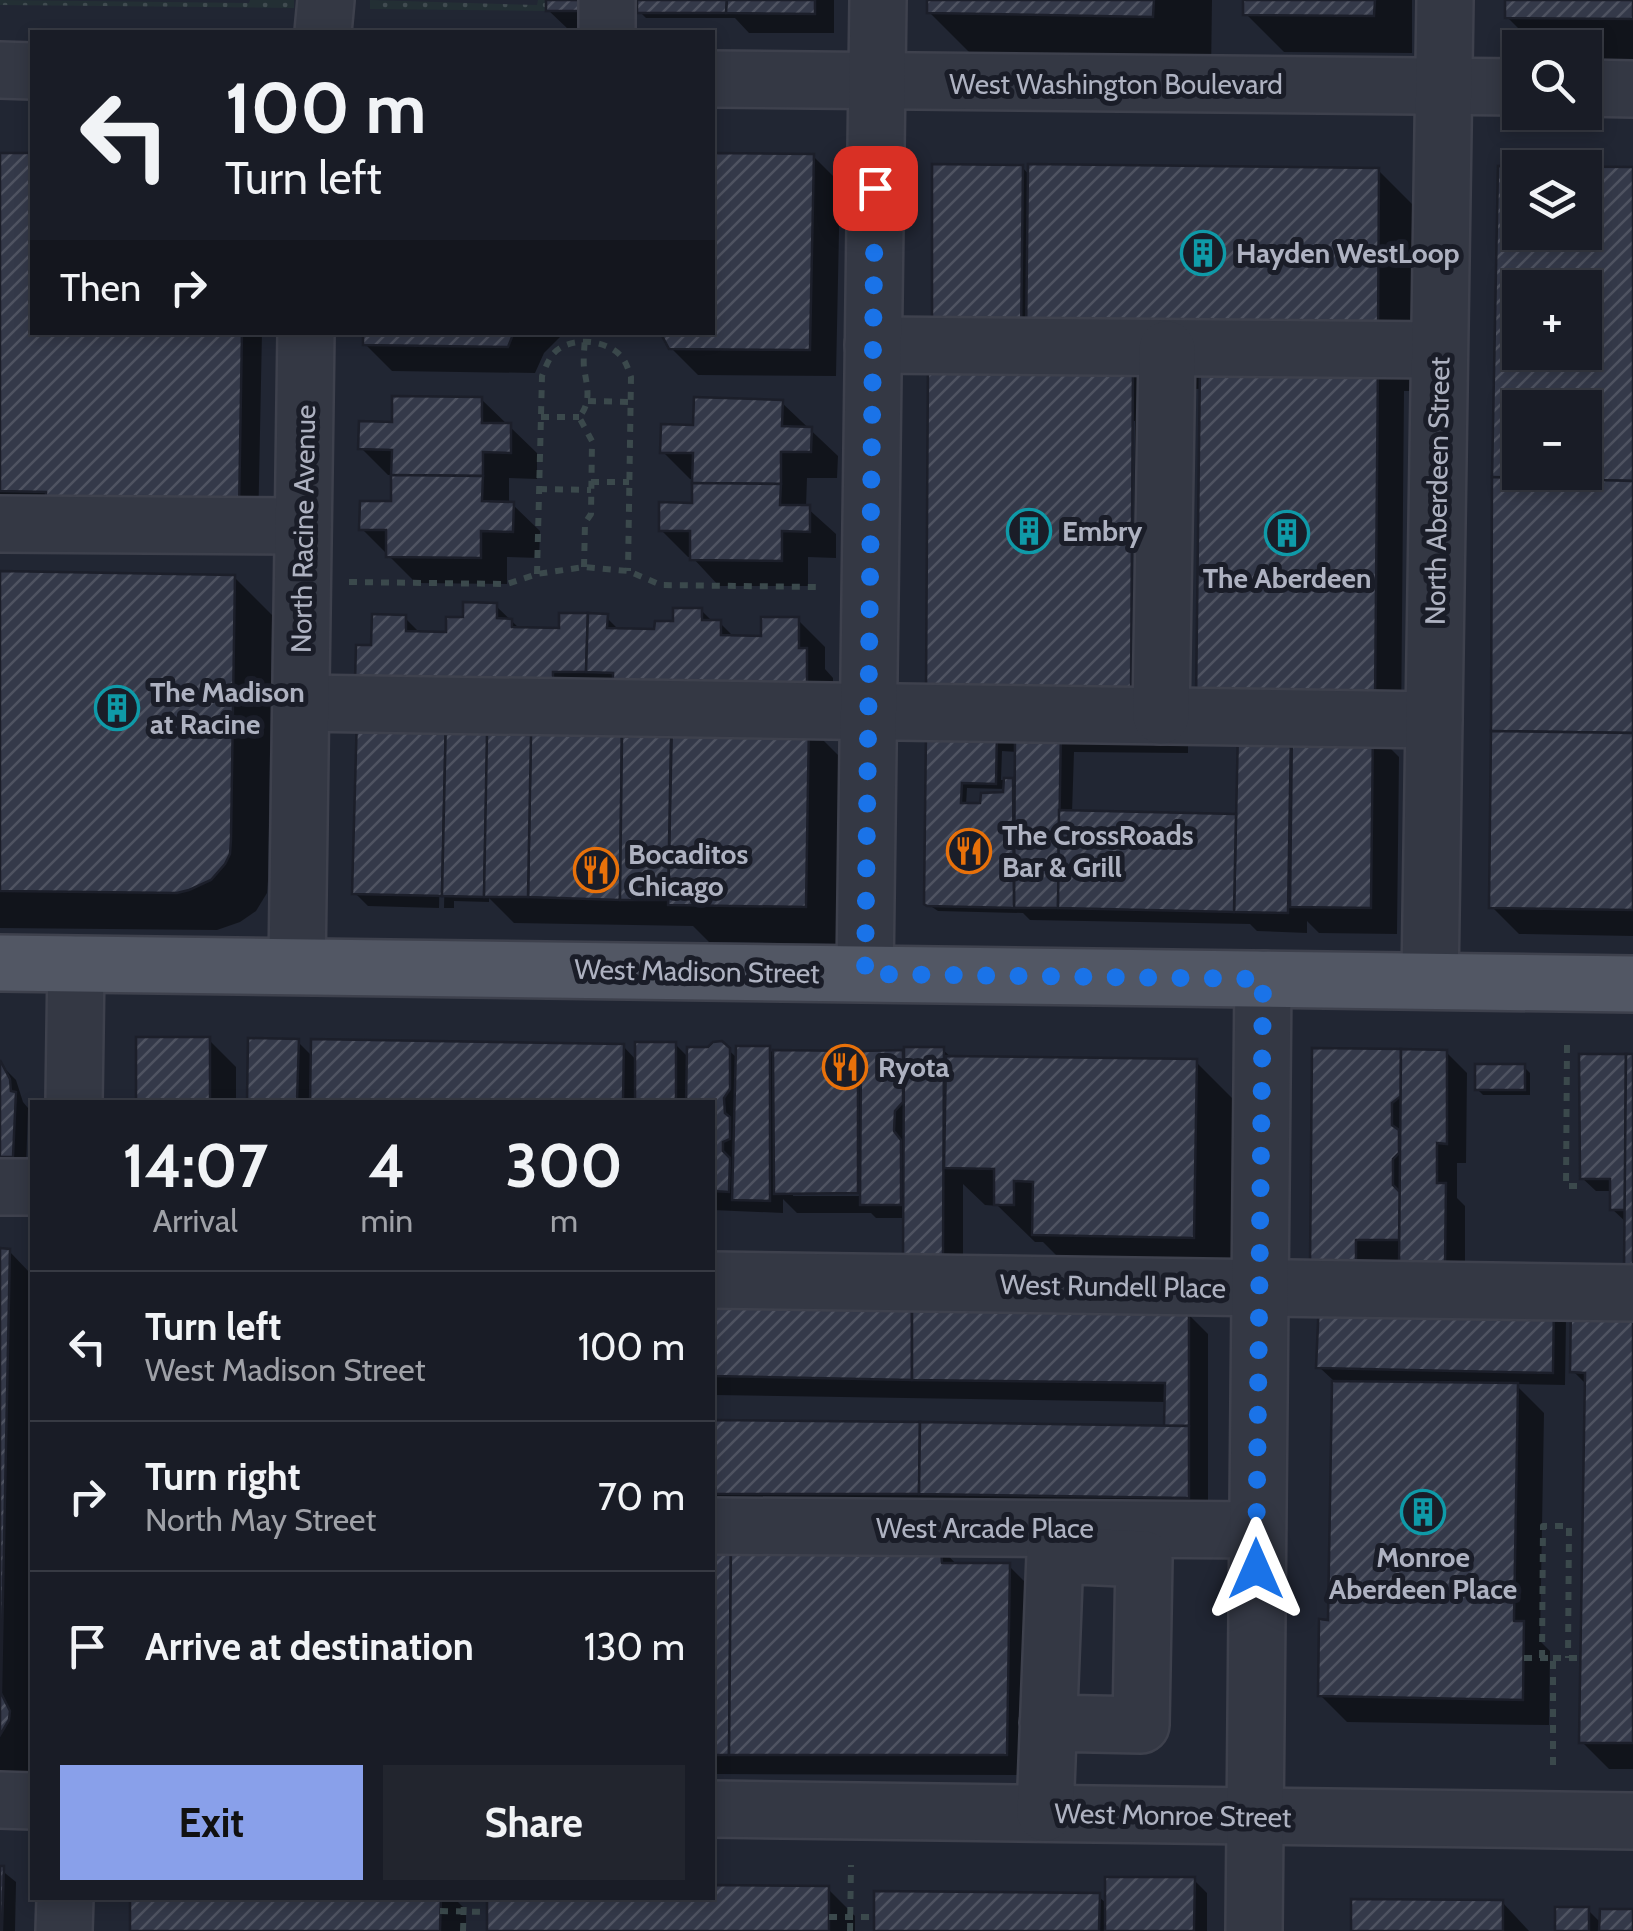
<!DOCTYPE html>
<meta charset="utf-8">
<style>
body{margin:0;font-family:Cabin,sans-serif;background:#22252e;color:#f1f3f6;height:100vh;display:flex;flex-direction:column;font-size:38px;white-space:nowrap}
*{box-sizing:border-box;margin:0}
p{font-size:32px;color:#9fa1a7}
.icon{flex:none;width:55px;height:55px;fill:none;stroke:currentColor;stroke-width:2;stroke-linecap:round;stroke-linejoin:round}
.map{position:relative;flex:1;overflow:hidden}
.sheet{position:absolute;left:30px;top:1100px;width:685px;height:800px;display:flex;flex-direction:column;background:#191c26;border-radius:0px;box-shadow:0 5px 15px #0003,0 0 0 2px #373a43}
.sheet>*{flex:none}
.banner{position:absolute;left:30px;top:30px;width:685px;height:305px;border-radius:0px;box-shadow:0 5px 15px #0003,0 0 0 2px #373a43;background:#191c26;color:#f1f3f6;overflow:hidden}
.fabs{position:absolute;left:1502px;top:30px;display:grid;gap:20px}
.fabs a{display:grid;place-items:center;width:100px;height:100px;border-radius:0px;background:#191c26;box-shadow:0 5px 15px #0003,0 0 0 2px #373a43;font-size:50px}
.pin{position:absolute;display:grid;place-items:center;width:85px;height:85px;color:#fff;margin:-42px;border-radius:20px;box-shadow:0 5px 15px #0006}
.me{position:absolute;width:110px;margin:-55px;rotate:0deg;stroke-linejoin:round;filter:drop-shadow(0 0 8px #0008)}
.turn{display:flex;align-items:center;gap:35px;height:210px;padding:0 30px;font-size:45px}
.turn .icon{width:130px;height:130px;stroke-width:2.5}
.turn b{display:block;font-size:70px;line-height:85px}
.then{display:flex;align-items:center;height:95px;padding:0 30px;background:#0003;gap:20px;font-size:38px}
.eta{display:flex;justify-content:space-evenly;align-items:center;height:170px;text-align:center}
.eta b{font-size:60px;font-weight:700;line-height:70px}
.cta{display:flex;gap:20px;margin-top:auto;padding:20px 30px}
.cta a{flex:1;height:115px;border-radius:0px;background:#89a0ea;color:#111;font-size:40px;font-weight:700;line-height:115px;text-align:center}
.cta a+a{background:#22252e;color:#f1f3f6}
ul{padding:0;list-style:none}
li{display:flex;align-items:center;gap:30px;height:150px;padding:0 30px;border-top:2px solid #373a43}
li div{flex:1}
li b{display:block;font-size:38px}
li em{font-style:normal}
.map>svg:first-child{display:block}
.park{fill:url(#park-dots)}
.shadow{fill:#0007;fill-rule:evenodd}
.building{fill:url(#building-hatch);stroke:#1c1f2a;stroke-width:2.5;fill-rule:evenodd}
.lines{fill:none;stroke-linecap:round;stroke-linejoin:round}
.minor-casing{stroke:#3e414d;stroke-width:60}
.major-casing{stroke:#3e414d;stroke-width:60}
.path{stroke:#3b494c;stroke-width:6;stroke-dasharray:8 8;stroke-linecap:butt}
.minor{stroke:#343844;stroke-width:55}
.major{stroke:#525764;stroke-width:55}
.route{stroke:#1a73e8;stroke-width:18;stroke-dasharray:0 32.4}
.labels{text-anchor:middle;stroke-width:10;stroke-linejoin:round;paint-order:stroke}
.street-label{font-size:28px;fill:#aeb2c1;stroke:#1a1d28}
.poi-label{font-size:28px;font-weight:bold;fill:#aeb2c1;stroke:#1a1d28;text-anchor:start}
</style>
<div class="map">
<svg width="1633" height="1931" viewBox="0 0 1633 1931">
<defs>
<pattern id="park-dots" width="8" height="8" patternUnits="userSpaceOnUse" patternTransform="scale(2.5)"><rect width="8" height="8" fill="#232f34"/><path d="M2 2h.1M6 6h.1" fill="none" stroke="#404b50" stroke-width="1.8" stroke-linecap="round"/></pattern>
<pattern id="building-hatch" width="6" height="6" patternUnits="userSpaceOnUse" patternTransform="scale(2.5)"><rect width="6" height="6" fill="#343949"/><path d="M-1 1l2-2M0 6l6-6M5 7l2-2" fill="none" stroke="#4f5361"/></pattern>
</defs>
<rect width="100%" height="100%" fill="#212633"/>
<g class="park">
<path d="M0 0 249 3 250 0H294V8L0 5Z"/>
<path d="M370 0 537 5 538 0H546V11L370 9Z"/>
</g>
<g class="shadow">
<path d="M548 0H610L609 30H569L548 10Z"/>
<path d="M640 0H834V33H749L735 18H646L640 12Z"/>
<path d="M929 0H1212L1211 74 987 70 929 12Z"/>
<path d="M1246 0H1412V53L1284 52 1246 14Z"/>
<path d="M1508 0H1633V67H1585V48H1538L1507 17Z"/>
<path d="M0 155 32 156V332H262L258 532 0 530Z"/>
<path d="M813 156 840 183 836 376 698 375 671 348 712 332Z"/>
<path d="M1022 167 1031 177 1378 170 1428 220 1427 391H1404L1401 732H1374L1399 757 1397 934 1319 933 1307 921V933L1257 931 1250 924 1030 920 1023 913 938 911 926 903ZM1153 388 1202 389 1240 730 1238 821 1235 817 1072 813 1074 752 1188 753 1190 425ZM1130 421H1135L1133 708H1128ZM1002 751 1017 752V785L1012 780H1001ZM967 788 1006 789 1005 795 983 806 966 805Z"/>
<path d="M1520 169V232H1585V169H1633V936L1519 934 1492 907ZM1520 288H1585V352H1520ZM1520 408H1585V472H1520Z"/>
<path d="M365 332H565L544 353 535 373 392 371 365 344Z"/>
<path d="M481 399 537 453V479L509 478V504H512L540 531 539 558 507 557V584L416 583 362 529 393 504 394 475H388L361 448 394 424Z"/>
<path d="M781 402 838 456 837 478H807L806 507 836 534V558L808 557V586H719L692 557H688L661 530 694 505 695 479H690L663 452 695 427Z"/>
<path d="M0 573 234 577 272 615 268 880 267 893 256 911 240 922 217 930 0 928Z"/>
<path d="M496 606 520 629 562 630 606 617 620 631 657 632 701 610 714 623H720L735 638 763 639 798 620 825 647V669L833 678V714L803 720 846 763 843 944 709 942 693 926 514 923 489 898V902L454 901V908H444L448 729H443L439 908 368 906 355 893 374 647 405 618 421 634H448L465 620ZM533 718 534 738 493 737V727ZM621 721 674 723V739L639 738Z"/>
<path d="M138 1040H209L236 1067V1102H138Z"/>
<path d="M251 1040 297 1041 313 1057 623 1046 638 1062 675 1044 689 1058 721 1043 738 1059 769 1049 773 1053H857L863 1060 902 1053 906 1057 943 1050 952 1058 1196 1062 1234 1100 1232 1275 1073 1272 1043 1242H1035L998 1206 985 1205 963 1184V1278L906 1218H876L871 1213H797L783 1199V1213L712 1210V1102H250ZM793 1191H871V1196H793Z"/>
<path d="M1315 1051 1446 1052 1467 1073 1466 1163H1457V1198L1465 1206V1286L1402 1260H1375V1286H1333Z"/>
<path d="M1633 1057 1627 1223 1612 1209V1191H1596L1582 1178Z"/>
<path d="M0 1064 16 1080 23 1102 28 1108 26 1170H0Z"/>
<path d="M1524 1067 1530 1073V1095H1483L1477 1089Z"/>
<path d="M0 1251H9L32 1275V1787L0 1790Z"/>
<path d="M1321 1303 1566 1319 1565 1385 1515 1384 1544 1413 1540 1641 1550 1651 1549 1725 1347 1722 1320 1695 1331 1622 1334 1381 1319 1367Z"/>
<path d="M1633 1307V1769H1609L1582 1742 1588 1386 1573 1371Z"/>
<path d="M712 1310 1188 1314 1208 1334V1517L712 1513ZM714 1395 1167 1402V1428L714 1422Z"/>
<path d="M712 1544 940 1547 958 1566H1009L1029 1586 1027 1775 712 1774Z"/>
<path d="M0 1869 16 1882 15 1931H0Z"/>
<path d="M1194 1880 1207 1893V1931H876L1098 1896 1108 1905Z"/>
<path d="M828 1889 855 1916V1931H489L490 1898H712Z"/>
<path d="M133 1898H454L466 1910V1931H132Z"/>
<path d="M1502 1902 1529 1931H1353Z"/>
<path d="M1588 1910 1602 1924 1633 1931H1557Z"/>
</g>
<g class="building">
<rect x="546" y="0" width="44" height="11"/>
<path d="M637 0H727L726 13H637Z"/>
<path d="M727 0H815V14L726 13Z"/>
<path d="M927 0H1154L1153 17 927 13Z"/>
<path d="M1243 0H1375L1374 16 1243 15Z"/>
<path d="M1505 0H1633V19L1505 18Z"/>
<path d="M0 153H32V332H242L239 513 46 509V492L0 491Z"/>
<path d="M712 153 814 154 810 350 669 349 660 332H712Z"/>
<path d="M932 164 1023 165 1021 343 932 342Z"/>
<path d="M1028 164 1379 168 1378 342 1026 338Z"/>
<path d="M1498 166 1633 167V481L1492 477ZM1520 168H1585V232H1520ZM1520 288H1585V352H1520ZM1520 408H1585V472H1520Z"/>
<path d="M363 332H514L508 347 363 345Z"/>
<path d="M1200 361 1378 362 1375 706 1196 704Z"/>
<path d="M928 362 1133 364 1131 696 926 694Z"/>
<path d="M392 396 482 397V423H511V453L483 452V476L391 475 392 450 358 449 359 421 392 422Z"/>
<path d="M694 397 783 400 782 426 812 427 811 452H781V484L692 483 693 453H660L661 424 693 425Z"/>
<path d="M391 475 483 476 482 501 514 502 513 532 481 531V558L386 557V530H359L360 501H391Z"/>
<path d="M1492 477 1633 481V733L1491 731Z"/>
<path d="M692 483 781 484 780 505H810V532L782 531V561L690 560V531H659V502L692 503Z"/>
<path d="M0 571 235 575 231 840 230 854 225 864 211 880 189 890 177 893 0 891Z"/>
<path d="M463 602 497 603V618L512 619V627L559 628V613H588L586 672H553V682L355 681 356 645H371L372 614 406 615V631L446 632V617H463Z"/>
<path d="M673 608H702V620H721V635L761 636V617H799V648H807V689L613 681V673L586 672 588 613 608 614 607 628 654 629 655 621H673Z"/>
<path d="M357 715 446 717 442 896 352 894Z"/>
<path d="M446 717 488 718 484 897 442 896Z"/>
<path d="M531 717 622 719 620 900 528 897Z"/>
<path d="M672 720 809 723 806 907 668 905Z"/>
<path d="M1292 726 1373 727 1371 908 1290 907Z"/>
<path d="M1015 729 1061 730 1058 908H1014Z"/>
<path d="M926 730 997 732 996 784 962 783 961 803H980L981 793 1003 792 1004 778H1013L1014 908 927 906 924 904Z"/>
<path d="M1238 730 1291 731 1288 913 1234 912Z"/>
<path d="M1491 731 1633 733V910L1489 908Z"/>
<path d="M487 734 531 735 528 897H484Z"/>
<path d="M622 736 671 737 668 900H620Z"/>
<path d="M1059 810 1236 814 1234 912 1058 908Z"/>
<rect x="136" y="1037" width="74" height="65"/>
<path d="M248 1038 299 1039 297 1102H247Z"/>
<path d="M311 1039 624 1044 623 1102H310Z"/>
<path d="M722 1041 730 1048V1089L724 1098 725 1113 730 1117V1139L723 1142V1151L730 1158 729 1192 712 1191V1102H686L687 1047H708L713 1042Z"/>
<rect x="635" y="1042" width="41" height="60"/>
<path d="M736 1046H770V1201L732 1200Z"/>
<path d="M904 1047H944L943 1259H903Z"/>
<path d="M1312 1048 1401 1049V1096L1392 1103V1125L1399 1130V1153L1393 1159V1185L1400 1192 1399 1240H1356V1267H1310Z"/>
<path d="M1401 1049 1447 1050V1144L1437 1143V1183H1446L1445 1267 1399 1266Z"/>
<path d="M773 1050 858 1051V1193L774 1194Z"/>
<path d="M903 1050V1102L895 1111 894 1131 901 1140V1205H860L861 1051Z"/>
<path d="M1579 1054H1626L1625 1210H1610V1179H1580Z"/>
<path d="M1626 1054H1633V1274H1624Z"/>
<path d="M946 1056 1197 1059 1194 1238 1032 1235 1033 1182 1014 1181V1205H994V1169L944 1168Z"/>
<path d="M0 1060 10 1079 11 1091 16 1092 13 1157H0Z"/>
<rect x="1475" y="1064" width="50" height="26"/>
<path d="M0 1248 10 1249 1 1693 10 1711 9 1720 0 1735Z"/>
<path d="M1319 1301 1554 1303 1553 1373 1316 1368Z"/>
<path d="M1571 1304 1633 1305V1743H1579L1585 1373 1570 1372Z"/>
<path d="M712 1307 912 1308V1380L712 1376Z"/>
<path d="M912 1308 1189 1311V1426H1164L1165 1383 912 1380Z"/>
<path d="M1332 1381 1518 1383 1514 1621H1524L1523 1700 1318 1696 1319 1619 1328 1620Z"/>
<path d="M712 1420 920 1422 919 1494H712Z"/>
<path d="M920 1422 1189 1426V1498L919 1494Z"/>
<path d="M712 1542H731L729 1755H712Z"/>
<path d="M731 1542 941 1545 942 1563H1010L1007 1755H729Z"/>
<path d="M0 1866H4L2 1931H0Z"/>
<path d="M1105 1877H1195L1194 1931H1105Z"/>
<path d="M712 1885 829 1886V1931H487V1898H712Z"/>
<path d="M874 1891 1100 1893 1099 1931H874Z"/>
<path d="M130 1898H441L440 1931H130Z"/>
<path d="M1351 1899 1503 1900V1931H1351Z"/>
<rect x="1555" y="1907" width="34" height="24"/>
<path d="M1600 1909H1633V1931H1599Z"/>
</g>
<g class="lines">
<defs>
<g id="minor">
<path d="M323 32 326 0"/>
<path d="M607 32V0"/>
<path d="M0 70 32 71"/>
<path d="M712 79 1520 87"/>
<path d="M1585 88 1633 89"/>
<path d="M873 345 1439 350"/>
<path d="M0 524 303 526"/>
<path d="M301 703 1434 720"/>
<path d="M1161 716 1167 349"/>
<path d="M297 966 306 332"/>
<path d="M865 973 878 0"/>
<path d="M1430 981 1445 0"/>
<path d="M74 1102 76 964"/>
<path d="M0 1187H32"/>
<path d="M712 1280 1633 1293"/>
<path d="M712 1526 1257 1530"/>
<path d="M0 1800 32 1801"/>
<path d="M712 1809 1633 1821"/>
<path d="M1045 1813 1055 1555 1144 1559 1141 1725 1048 1723"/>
<path d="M64 1931 65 1898"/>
<path d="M1254 1931 1263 979"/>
</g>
<path id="major" d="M0 963 1633 984"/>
</defs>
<use href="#minor" class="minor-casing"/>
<use href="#major" class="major-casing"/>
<g class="path">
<path d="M588 401 631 402"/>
<path d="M541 417H579"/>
<path d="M591 482H629"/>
<path d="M539 489 591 490"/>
<path d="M584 567 585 523 591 514 592 441 579 417C592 402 587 386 584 368 583 357 585 344 585 332"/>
<path d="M537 574 542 376C545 369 548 360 553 354 569 336 604 339 620 355 626 361 628 369 631 377L628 571"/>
<path d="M349 582 507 584 537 574 584 567 628 571 661 585 817 587"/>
<path d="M1567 1045 1566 1186H1583"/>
<path d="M1524 1658H1553V1770"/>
<path d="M1542 1658 1543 1526H1569L1568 1658"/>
<path d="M1553 1658H1581"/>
<path d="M440 1911 487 1912"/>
<path d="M829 1917H874"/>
<path d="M463 1931 464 1898"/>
<path d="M850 1931 851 1865"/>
</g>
<use href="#minor" class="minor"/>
<use href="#major" class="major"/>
</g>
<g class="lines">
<path class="route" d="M875 188 865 974 1263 979 1256 1569"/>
</g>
<defs>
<symbol id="building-ring" viewBox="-11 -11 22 22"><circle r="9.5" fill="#1a1d28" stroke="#0f9aa8" stroke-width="1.5"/><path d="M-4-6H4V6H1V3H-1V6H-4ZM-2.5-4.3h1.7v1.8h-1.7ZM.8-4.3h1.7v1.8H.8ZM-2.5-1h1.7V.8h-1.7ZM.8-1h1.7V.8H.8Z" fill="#0f9aa8"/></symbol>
<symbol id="restaurant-ring" viewBox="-11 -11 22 22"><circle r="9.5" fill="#1a1d28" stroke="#e8710a" stroke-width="1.5"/><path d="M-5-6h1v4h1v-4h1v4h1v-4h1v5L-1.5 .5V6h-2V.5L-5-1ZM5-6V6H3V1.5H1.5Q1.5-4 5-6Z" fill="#e8710a"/></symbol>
</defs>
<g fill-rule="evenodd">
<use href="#building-ring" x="1178" y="228" width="50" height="50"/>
<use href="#building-ring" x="1004" y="506" width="50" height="50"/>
<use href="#building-ring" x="1262" y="508" width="50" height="50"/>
<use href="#building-ring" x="92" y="683" width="50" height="50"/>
<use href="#restaurant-ring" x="944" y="826" width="50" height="50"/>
<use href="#restaurant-ring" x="571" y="845" width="50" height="50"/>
<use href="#restaurant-ring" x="820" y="1042" width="50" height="50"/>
<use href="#building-ring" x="1398" y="1487" width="50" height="50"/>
</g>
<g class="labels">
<g class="street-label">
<text x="1116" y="94">West Washington Boulevard</text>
<text transform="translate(1437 491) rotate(-89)" y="10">North Aberdeen Street</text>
<text transform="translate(303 529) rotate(-89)" y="10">North Racine Avenue</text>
<text transform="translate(697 971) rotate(1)" y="10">West Madison Street</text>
<text transform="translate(1113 1286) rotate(1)" y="10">West Rundell Place</text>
<text x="985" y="1538">West Arcade Place</text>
<text transform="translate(1173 1815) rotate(1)" y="10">West Monroe Street</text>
</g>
<g class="poi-label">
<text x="1236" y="263">Hayden WestLoop</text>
<text x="1062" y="541">Embry</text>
<text x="1287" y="588" text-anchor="middle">The Aberdeen</text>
<text x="150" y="702">The Madison<tspan x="150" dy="32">at Racine</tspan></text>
<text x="1002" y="845">The CrossRoads<tspan x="1002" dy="32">Bar &amp; Grill</tspan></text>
<text x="628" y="864">Bocaditos<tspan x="628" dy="32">Chicago</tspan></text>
<text x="878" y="1077">Ryota</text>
<text x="1423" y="1567" text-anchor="middle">Monroe<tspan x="1423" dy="32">Aberdeen Place</tspan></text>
</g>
</g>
</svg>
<div class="fabs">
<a><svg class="icon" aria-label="search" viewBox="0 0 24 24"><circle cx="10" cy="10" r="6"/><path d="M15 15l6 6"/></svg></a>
<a><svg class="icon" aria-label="layers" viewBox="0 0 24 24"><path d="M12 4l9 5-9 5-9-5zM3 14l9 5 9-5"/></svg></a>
<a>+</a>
<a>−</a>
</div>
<div class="pin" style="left:875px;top:188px;background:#d93025"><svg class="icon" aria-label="arrive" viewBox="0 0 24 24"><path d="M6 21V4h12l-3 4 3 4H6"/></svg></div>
<svg class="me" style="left:1256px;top:1569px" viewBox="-20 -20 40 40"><path d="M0-17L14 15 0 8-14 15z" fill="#1a73e8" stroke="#fff" stroke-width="4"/></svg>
<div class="banner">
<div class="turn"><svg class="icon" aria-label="left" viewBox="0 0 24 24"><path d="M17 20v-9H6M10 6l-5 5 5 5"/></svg><div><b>100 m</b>Turn left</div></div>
<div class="then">Then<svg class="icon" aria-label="right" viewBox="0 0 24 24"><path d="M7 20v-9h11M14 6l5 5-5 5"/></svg></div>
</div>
<section class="sheet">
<div class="eta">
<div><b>14:07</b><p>Arrival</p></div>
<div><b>4</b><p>min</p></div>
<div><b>300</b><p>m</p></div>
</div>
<ul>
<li><svg class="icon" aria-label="left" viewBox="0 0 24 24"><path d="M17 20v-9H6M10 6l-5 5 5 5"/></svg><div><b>Turn left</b><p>West Madison Street</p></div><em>100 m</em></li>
<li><svg class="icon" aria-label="right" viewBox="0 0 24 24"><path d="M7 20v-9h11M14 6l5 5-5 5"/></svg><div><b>Turn right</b><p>North May Street</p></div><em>70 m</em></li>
<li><svg class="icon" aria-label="arrive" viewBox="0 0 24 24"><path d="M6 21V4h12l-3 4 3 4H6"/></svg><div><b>Arrive at destination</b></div><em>130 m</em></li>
</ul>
<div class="cta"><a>Exit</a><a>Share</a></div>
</section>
</div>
